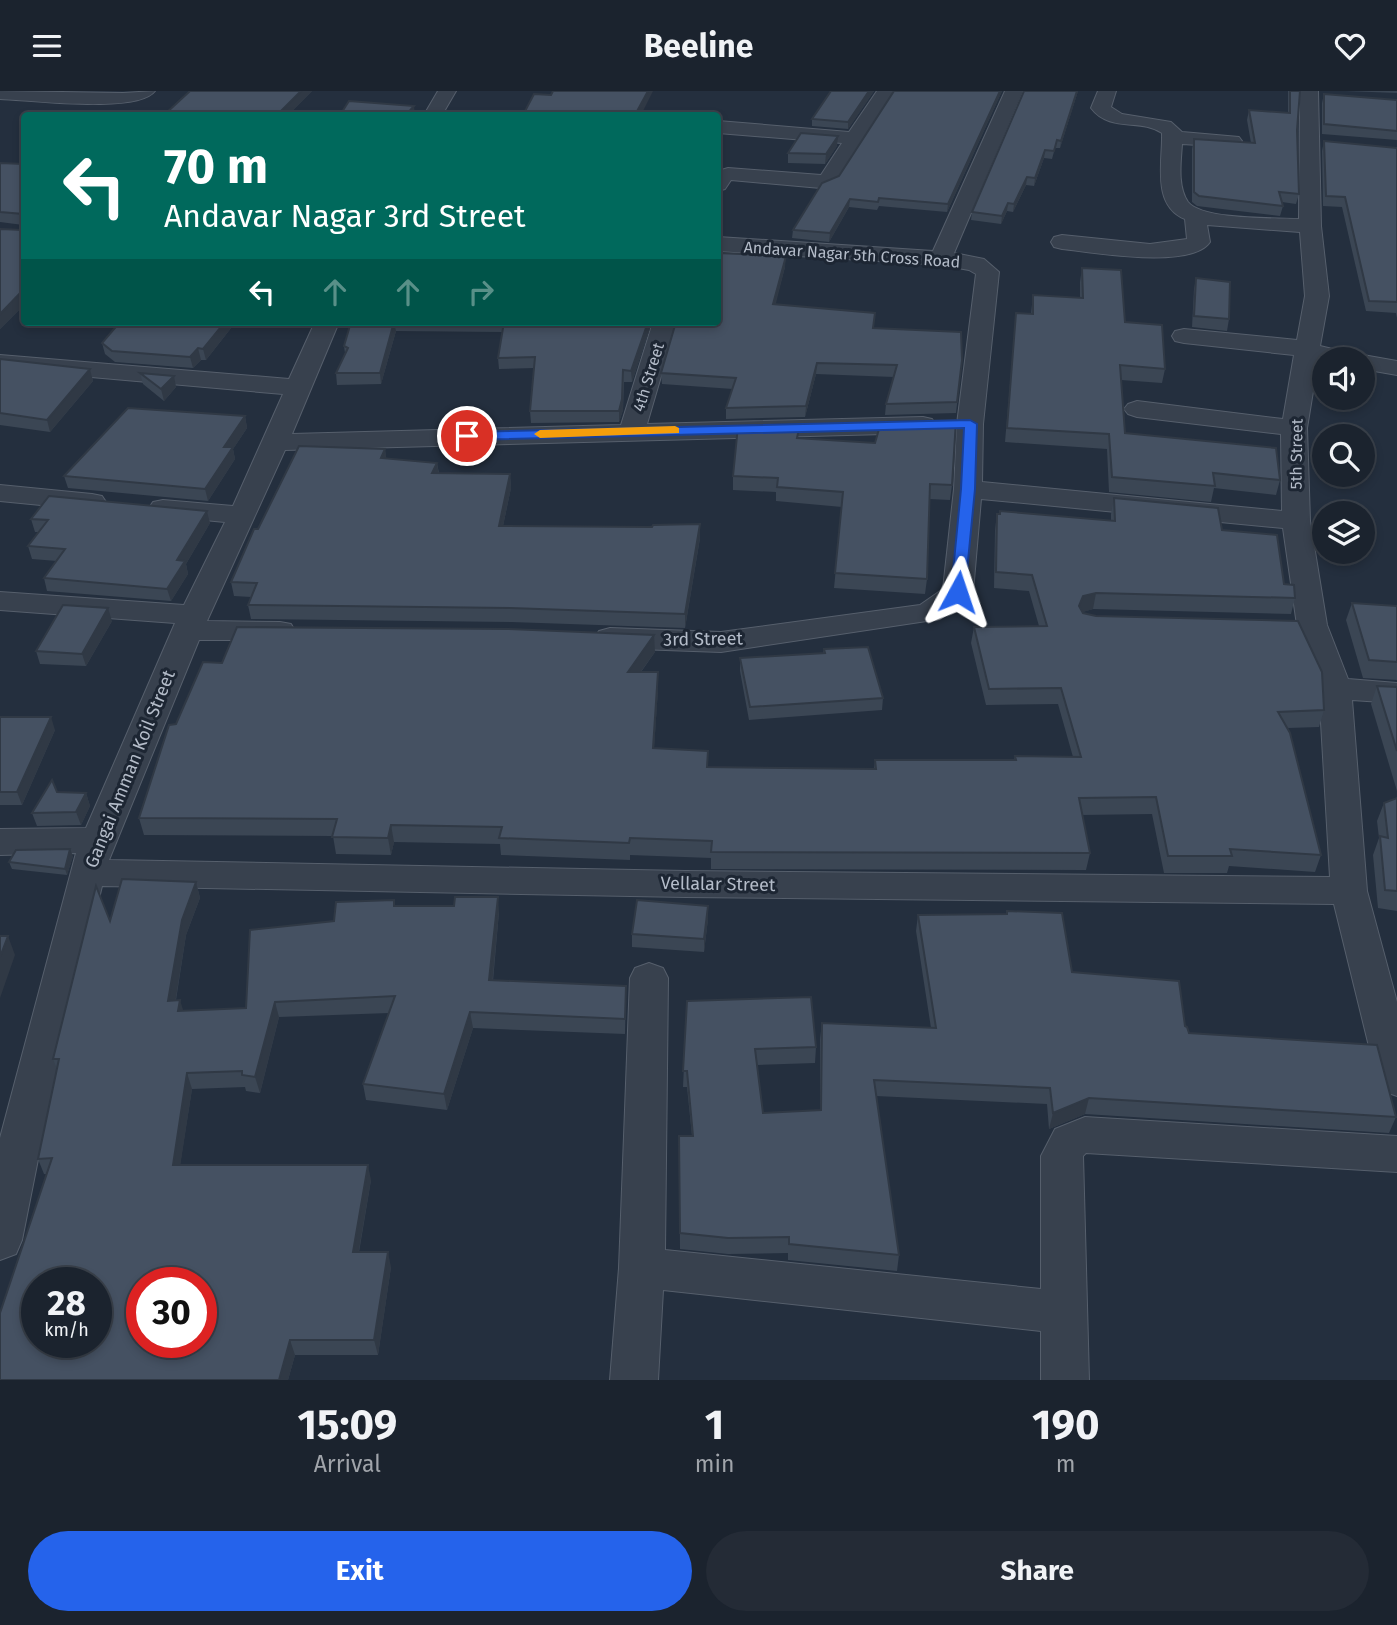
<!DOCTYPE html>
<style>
body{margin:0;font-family:"Fira Sans",sans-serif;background:#242b36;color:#f1f3f6;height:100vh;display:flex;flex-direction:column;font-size:26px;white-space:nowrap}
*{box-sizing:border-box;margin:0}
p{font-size:23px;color:#a0a4aa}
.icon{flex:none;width:38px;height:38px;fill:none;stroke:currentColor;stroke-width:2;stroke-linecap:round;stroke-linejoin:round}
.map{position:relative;height:1289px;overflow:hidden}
.drawer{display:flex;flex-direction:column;background:#1b232e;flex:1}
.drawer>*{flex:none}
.banner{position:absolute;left:21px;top:21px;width:700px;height:214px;border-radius:7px;box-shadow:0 4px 10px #0003,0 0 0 2px #39404a;background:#00695c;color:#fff;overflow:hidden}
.fabs{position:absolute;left:1312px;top:256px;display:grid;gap:14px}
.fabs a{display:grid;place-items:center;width:63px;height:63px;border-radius:50%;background:#1b232e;box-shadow:0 4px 10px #0003,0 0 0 2px #39404a;font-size:35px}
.speed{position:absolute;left:21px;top:1176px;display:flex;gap:14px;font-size:35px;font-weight:700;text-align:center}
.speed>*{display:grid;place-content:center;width:91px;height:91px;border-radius:50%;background:#1b232e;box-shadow:0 4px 10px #0003,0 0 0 2px #39404a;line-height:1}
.speed small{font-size:18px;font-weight:400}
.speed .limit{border:10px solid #d22;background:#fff;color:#111}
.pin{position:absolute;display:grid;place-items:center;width:60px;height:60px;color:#fff;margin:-30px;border:4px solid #fff;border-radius:50%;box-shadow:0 2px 7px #0007}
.me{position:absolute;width:77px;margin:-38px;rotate:5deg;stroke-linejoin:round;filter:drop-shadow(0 0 5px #0008)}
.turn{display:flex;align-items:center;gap:24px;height:147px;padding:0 28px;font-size:32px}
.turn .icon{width:91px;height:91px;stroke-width:2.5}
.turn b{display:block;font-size:49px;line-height:60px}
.lanes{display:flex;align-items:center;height:66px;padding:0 28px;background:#0003;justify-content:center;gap:35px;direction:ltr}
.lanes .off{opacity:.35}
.eta{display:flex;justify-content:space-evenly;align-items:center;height:119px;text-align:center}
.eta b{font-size:42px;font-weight:700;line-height:49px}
.primary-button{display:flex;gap:14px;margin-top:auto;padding:14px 28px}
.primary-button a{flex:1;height:80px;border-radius:42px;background:#2563eb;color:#fff;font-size:28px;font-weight:700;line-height:80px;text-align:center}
.primary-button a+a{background:#242b36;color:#f1f3f6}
header{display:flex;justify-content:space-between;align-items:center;height:91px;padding:0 28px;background:#1b232e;font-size:32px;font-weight:700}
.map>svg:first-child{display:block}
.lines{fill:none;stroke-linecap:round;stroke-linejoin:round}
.minor-casing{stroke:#565f6c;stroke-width:2}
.minor{fill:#38414e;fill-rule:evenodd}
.wall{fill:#3b4654}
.shaded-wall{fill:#303945}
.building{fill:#455162;stroke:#303945;stroke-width:2;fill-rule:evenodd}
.route{fill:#2563eb;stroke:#184099;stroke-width:2}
.slow{fill:#f59e0b}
.labels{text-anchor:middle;stroke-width:6;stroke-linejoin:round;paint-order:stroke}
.far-street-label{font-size:16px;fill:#b4bcc9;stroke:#1d2633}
.street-label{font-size:18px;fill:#b4bcc9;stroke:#1d2633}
</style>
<header><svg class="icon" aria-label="menu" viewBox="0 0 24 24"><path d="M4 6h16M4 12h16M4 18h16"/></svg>Beeline<svg class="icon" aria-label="heart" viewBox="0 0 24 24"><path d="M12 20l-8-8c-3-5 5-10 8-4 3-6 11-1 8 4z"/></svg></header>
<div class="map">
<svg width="1397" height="1289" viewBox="0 0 1397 1289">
<rect width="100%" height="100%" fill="#242f3e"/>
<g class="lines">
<defs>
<g id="minor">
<path d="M0 0 123 2 155 0C138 23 30 9 0 8Z"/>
<path d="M438 0H456L442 24H424Z"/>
<path d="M877 0H895L836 92 821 97 731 89 725 98 718 100V80L728 77 821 84 842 52 718 42V30L849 41Z"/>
<path d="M1005 0H1023L954 162 984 168 999 181 983 333 982 391 1282 420 1281 343 1137 326 1128 323 1124 318 1128 313 1137 310 1283 328 1294 264 1184 252 1175 250 1172 245 1175 240 1184 238 1297 249 1305 205 1300 141 1207 134 1210 151C1191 179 1092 161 1062 158L1054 156 1051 151 1054 146 1062 144 1150 153 1187 148 1185 128C1151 114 1163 70 1162 42 1140 27 1110 42 1091 17L1098 0H1116L1111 16 1122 23 1171 31 1182 41 1239 46 1242 50 1239 54 1232 56 1182 53C1181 70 1177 95 1188 111 1202 129 1277 127 1299 128L1300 0H1318L1321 135 1329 205 1320 255 1353 263 1355 266 1363 264 1397 270V284L1363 278V268L1318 270 1307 337 1310 430 1327 534 1348 588 1397 592V612L1352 609 1367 800 1397 911V1005L1383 1000 1377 988 1334 813 685 806 102 795 46 1028 22 1149 16 1163 0 1169V1047L76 762 0 764V738L86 737 175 532 0 519V501L184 514 225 431 163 425 153 423 149 417 153 411 163 409 233 415 283 303 0 278V264L289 288 315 231H339L292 343 621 334 653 231H677L647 333 923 326 932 328 936 334 932 340 923 342 285 359 207 530 280 531 291 533 295 540 291 547 280 549H199L109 769 685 780 1330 786 1319 597 1297 534 1283 437 981 408 973 501 969 507 940 528 721 561 610 557 599 554 594 547 599 540 610 537 721 541 920 514 943 498 954 398 957 333 976 183 969 179 941 174 718 160V146L933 160Z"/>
<path d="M0 394 92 403 102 405 106 411 102 417 92 419 0 410Z"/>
<path d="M649 872 663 877 668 887 665 1159 1041 1198V1065L1055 1038 1085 1026 1397 1045V1081L1086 1062 1083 1065 1089 1289H1041V1240L663 1199 658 1289H610L619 1177 630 887 635 877Z"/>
</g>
</defs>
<use href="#minor" class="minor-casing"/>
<use href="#minor" class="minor"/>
</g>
<g class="wall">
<path d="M312 0 288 24H164Z"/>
<path d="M831 0H874L848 38 812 35V28Z"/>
<path d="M1002 0 947 121 879 115 877 119 849 116 829 151 792 147 793 139 839 85Z"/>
<path d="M1024 0H1078L1060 57H1055L1052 68 1044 67 1034 95 1026 94 1013 121 1007 120 1001 133 971 129 972 121Z"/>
<path d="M1288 0H1300L1297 39 1299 103 1296 113 1282 111 1283 115 1280 125 1197 115 1192 111V58L1194 48 1251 52 1247 29 1249 19 1288 22Z"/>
<path d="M1345 0H1397V2Z"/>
<path d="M1324 3 1397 9V49L1322 43V12Z"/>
<path d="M1324 50 1397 57V227L1396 222 1366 220 1342 116 1323 115 1322 60Z"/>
<path d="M837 55 825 73 788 72V62Z"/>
<path d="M0 72 24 73V214L0 238V138L23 139V134L0 131Z"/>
<path d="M785 176 775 213 874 237 962 269 956 322 885 324 886 313 894 286 816 283 805 326 726 328V317L733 298 662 293 661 282Z"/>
<path d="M1082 177 1125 231 1165 278 1162 292 1121 289 1125 342 1280 389 1276 404 1214 397 1211 411 1109 401 1107 358 1005 351 1016 222 1031 223 1033 204 1080 207V191Z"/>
<path d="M1196 187 1229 228 1227 240 1192 236 1194 198Z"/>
<path d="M120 231H291L290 234 235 232 206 269H201L193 277 115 271 105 263 102 252Z"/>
<path d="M347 231H652L632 291H624L623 319 619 331 531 332 530 320 534 277 499 278 498 267 503 241 396 240 381 293 337 294 336 282 345 262 344 255 349 239Z"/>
<path d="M0 268 90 278 93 290 50 341 0 334Z"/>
<path d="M140 282 174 285 176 296 164 310 143 293Z"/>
<path d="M245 325 247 337 233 358 235 368 208 410 68 397 64 385Z"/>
<path d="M800 347 952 394 950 409 929 408 927 488 925 503 834 497 842 416 776 410V401L733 399V385Z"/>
<path d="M385 358 386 368 437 372 439 382 510 383 511 397 503 435 700 447 685 537 511 531 251 528 248 514 251 506 234 505 231 491 258 438Z"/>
<path d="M1114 407 1222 439 1284 493 1295 507 1291 523 1093 518 1082 521 1324 619 1319 636 1288 637 1321 764 1315 781 1229 775 1227 782H1164L1152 723 1082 724 1090 762 1086 779 711 778V767L630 764V769L501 764 500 753 394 751 391 764 336 763 333 745 144 744 139 727 176 633 222 572 655 561 641 581 658 598 654 657 708 676 874 678 875 669H1014L1015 665 1073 666 1058 613 986 614 971 552 974 536 1039 535 1029 500 994 497 995 439 997 423 1111 430V423Z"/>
<path d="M207 420 210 432 186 473 188 483 171 510 47 500 44 487 57 470 32 468 28 455 39 441H35L31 428Z"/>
<path d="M1352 512 1397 515V589L1363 587 1346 529Z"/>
<path d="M112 530 86 575 40 573 36 560Z"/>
<path d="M824 558 883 607 882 619 749 629 740 580V567L823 562Z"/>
<path d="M1377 595 1397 596V700L1371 613Z"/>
<path d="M0 626 55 639 22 714H0Z"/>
<path d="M57 701 86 702 90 715 81 734 37 735 32 722Z"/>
<path d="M1397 707V820L1378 817 1373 764 1379 747 1377 730 1384 712Z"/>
<path d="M73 765 67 784 12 778 9 771Z"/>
<path d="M196 791 200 807 186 844 176 909 183 920 246 917 334 830 395 815 499 821 493 890 626 895 625 943 473 937 447 1019 366 1009 363 993 389 922 279 926 260 1002 246 1000 245 996 192 998 180 1074 371 1089 359 1161 391 1176 378 1264H295L288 1289H0L46 1083H44L38 1068 57 978 53 968 110 830Z"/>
<path d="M1007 820 1072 881 1185 935 1189 942 1396 1026 1389 1042 1085 1023 1049 1038 1047 1013 876 1005 899 1164 897 1180 788 1169V1162L728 1163 680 1158 679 1045H692L687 996H683L687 910 816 956 815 972 757 974 763 1022 820 1019V948L822 932 931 937 916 840 918 824 1006 823Z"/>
<path d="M708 828 704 861 632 856V843Z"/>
</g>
<g class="shaded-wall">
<path d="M301 0H312L288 24H277Z"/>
<path d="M648 0H653L641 24H635Z"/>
<path d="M869 0H874L848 38V31Z"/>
<path d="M1000 0H1002L947 121 948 113Z"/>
<path d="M1077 0H1078L1060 57 1061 50Z"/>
<path d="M414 15 415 24H406Z"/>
<path d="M838 45 837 55 825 73 826 63Z"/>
<path d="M1045 59 1044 67 1034 95 1035 87Z"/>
<path d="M1027 86 1026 94 1013 121 1014 113Z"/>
<path d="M850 108 849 116 829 151 830 142Z"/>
<path d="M1008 112 1007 120 1001 133 1002 125Z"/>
<path d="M786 165 785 176 773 224V213Z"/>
<path d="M20 202 24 214 0 238V223Z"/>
<path d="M225 231H235V232L206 269 203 258Z"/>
<path d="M394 231 396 240 381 293 380 282Z"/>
<path d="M648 231H652L632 291 631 280Z"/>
<path d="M198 257 201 269 193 277 190 266Z"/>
<path d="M817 272 816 283 805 326 806 315Z"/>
<path d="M90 278 93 290 50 341 47 329Z"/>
<path d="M623 279V319L619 331V320Z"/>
<path d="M174 285 176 296 164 310 161 298Z"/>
<path d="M245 325 247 337 233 358 235 368 208 410 205 398 224 356Z"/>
<path d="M385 358 387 372 381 367Z"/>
<path d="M437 372 439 385 432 382Z"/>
<path d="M510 383 511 397 500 449 499 435Z"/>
<path d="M207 420 210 432 186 473 188 483 171 510 167 498 177 469Z"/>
<path d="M700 433V447L685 537V523Z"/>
<path d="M1096 502 1093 518 1080 522 1079 515 1083 505Z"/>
<path d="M108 517 112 530 86 575 82 563Z"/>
<path d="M654 544 655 561 629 597 628 581Z"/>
<path d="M658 581V598L653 674V657Z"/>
<path d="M51 626 55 639 22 714 17 701Z"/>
<path d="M86 702 90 715 81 734 76 721Z"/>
<path d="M391 734 394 751 391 764 388 747Z"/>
<path d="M70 758 73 765 67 784 65 778Z"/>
<path d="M196 791 200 807 186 844 173 925 168 910 182 829Z"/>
<path d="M498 806 499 821 491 905 489 889Z"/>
<path d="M708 815V828L704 861V848Z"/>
<path d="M8 845 15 864 0 907V866Z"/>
<path d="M180 909 185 925 178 920Z"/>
<path d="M275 911 279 926 260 1002 255 986Z"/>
<path d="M470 921 473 937 447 1019 444 1003Z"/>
<path d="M187 982 192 998 178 1089 173 1074Z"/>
<path d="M1089 1007 1085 1023 1049 1038 1053 1022Z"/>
<path d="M368 1074 371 1089 356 1176 353 1161Z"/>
<path d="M388 1161 391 1176 378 1264 374 1249Z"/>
<path d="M290 1249 295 1264 288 1289H279Z"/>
</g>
<g class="building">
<path d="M190 0H301L277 24 243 23 242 24H164Z"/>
<path d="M553 0H648L635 24H523L534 3 551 4Z"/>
<path d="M831 0H869L848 31 812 28Z"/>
<path d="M894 0H1000L948 113 879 107 878 111 850 108 830 142 793 139 822 92 839 85Z"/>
<path d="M1024 0H1077L1061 50 1057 49 1054 60 1045 59 1035 87 1027 86 1014 113 1008 112 1002 125 972 121Z"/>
<path d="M1290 0H1300L1297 39 1299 103 1279 101 1283 115 1199 105 1194 101V48L1255 52 1249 19 1290 22Z"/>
<path d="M1324 3 1397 9V40L1324 33Z"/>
<path d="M349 10 414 15 406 24H340Z"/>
<path d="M801 42 838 45 826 63 788 62Z"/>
<path d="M1324 50 1397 57V211L1369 210 1345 106 1326 105Z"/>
<path d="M0 72 24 73V203L20 202 0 223V138L23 139V123L0 121Z"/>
<path d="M718 162 786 165 773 213 875 222 873 237 961 241 962 269 957 311 886 313 897 274 817 272 806 315 726 317 736 287 661 282 676 231H718Z"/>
<path d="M1082 177 1121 179 1125 231 1162 234 1165 278 1120 274 1125 342 1276 357 1280 389 1213 382 1215 395 1112 386 1109 343 1007 337 1016 222 1033 223V204L1083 207Z"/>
<path d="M1196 187 1230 191 1229 228 1194 225Z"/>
<path d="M120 231H225L203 258 198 257 190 266 112 260 102 252Z"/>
<path d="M351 231H394L380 282H336L348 257 344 255Z"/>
<path d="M504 231H648L631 280 623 279 622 308 619 320H530L535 266 498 267Z"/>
<path d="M0 268 90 278 47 329 0 322Z"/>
<path d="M140 282 174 285 161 298Z"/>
<path d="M128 317 245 325 224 356H233L205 398 64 385Z"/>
<path d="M956 329 952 394 930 393 927 488 835 482 843 401 777 396 778 387 733 385 738 335 800 333 797 347 875 352 881 331Z"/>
<path d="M299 355 385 358 381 367 437 372 432 382 510 383 499 435 652 436 653 434 700 433 685 523 510 517 248 514 257 492 231 491 254 438H258Z"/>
<path d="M49 405 207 420 177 469 185 470 167 498 44 487 65 458 28 455 48 429 31 428Z"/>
<path d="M1114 407 1218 417 1222 439 1277 444 1284 493 1294 494 1295 507 1096 502 1083 505 1079 515 1083 522 1096 525 1298 530 1322 581 1324 619 1278 621 1290 642 1321 764 1230 758 1232 765H1168L1156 706 1079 707 1090 762 711 761 712 750 630 747 629 752 499 747 502 736 391 734 388 747 332 746 337 728 139 727 169 634 176 633 203 571 222 572 237 536 509 538 654 544 628 581H658L653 657 708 660 707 676 876 678 875 669H1016L1015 665 1081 666 1061 597 989 598 974 536 1047 535 1032 484 996 481 997 423H1000V420L1115 430Z"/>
<path d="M1352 512 1397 515V571L1369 569Z"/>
<path d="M63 514 108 517 82 563 36 560Z"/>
<path d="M868 556 883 607 750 616 740 567 825 562 824 558Z"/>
<path d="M1377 595 1397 596V660Z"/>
<path d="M0 626H51L17 701H0Z"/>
<path d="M52 689 57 701 86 702 76 721 32 722Z"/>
<path d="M1397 707V800L1385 799 1380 745 1388 747 1384 712Z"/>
<path d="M70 758 65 778 9 771 16 759Z"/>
<path d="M122 788 196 791 182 829 168 910 180 909 178 920 246 917 250 839 334 830 336 811 394 809V815H454L455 806H498L489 889 626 895 625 928 470 921 444 1003 363 993 395 905 275 911 255 986 242 984V980L187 982 173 1074H368L353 1161H388L374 1249H290L279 1289H0V1222L52 1067 38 1068 59 968H53L96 795 110 830ZM37 1192H96V1251H37ZM142 1192H201V1251H142Z"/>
<path d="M637 809 708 815 704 848 632 843Z"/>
<path d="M1007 820 1062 822 1072 881 1179 890 1185 935 1187 936 1189 942 1377 954 1396 1026 1089 1007 1053 1022 1050 997 874 989 899 1164 789 1153V1146L728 1147 680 1142 679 1045H693L687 980H683L687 910 811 906 816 956 755 958 763 1022 821 1019 822 932 936 937 918 824 1007 823Z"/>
<path d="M0 845H8L0 866Z"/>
</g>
<path class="route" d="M970 329 977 333 975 398 965 501 958 506 951 501 961 398 964 337 467 349 461 345 467 341Z"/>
<path class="slow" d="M675 335 679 337V342L540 347 534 343 540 339Z"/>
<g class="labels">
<g class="far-street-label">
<text transform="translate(852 163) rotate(4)" y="6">Andavar Nagar 5th Cross Road</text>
<text transform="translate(648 286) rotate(-73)" y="6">4th Street</text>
<text transform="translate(1296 363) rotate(-89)" y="6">5th Street</text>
</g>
<g class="street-label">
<text transform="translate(703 548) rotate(-1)" y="6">3rd Street</text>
<text transform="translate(130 678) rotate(-68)" y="6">Gangai Amman Koil Street</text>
<text transform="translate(718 793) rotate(1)" y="6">Vellalar Street</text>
</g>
</g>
</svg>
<div class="fabs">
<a><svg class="icon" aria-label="sound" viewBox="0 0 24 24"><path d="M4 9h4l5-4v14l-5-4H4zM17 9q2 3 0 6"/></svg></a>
<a><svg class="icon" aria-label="search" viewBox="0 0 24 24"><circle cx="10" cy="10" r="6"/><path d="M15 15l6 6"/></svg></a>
<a><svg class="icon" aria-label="layers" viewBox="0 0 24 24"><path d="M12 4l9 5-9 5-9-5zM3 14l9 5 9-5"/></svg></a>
</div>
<div class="speed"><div>28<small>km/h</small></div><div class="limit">30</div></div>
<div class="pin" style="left:467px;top:345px;background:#d93025"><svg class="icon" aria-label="arrive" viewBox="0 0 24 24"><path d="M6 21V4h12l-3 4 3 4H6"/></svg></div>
<svg class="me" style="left:958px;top:501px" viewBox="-20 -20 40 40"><path d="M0-17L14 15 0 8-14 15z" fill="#2563eb" stroke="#fff" stroke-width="4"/></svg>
<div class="banner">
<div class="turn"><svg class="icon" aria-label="left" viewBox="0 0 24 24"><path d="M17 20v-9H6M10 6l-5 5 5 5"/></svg><div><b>70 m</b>Andavar Nagar 3rd Street</div></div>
<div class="lanes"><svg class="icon" aria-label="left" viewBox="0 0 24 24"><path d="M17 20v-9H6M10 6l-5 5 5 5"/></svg><svg class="icon off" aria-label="ahead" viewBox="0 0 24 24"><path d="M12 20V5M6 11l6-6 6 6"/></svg><svg class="icon off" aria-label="ahead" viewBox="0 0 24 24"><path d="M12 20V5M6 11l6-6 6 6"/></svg><svg class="icon off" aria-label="right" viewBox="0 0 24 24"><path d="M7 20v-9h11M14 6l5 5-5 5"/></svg></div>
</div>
</div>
<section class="drawer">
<div class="eta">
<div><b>15:09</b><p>Arrival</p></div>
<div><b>1</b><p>min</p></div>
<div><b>190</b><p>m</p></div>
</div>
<div class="primary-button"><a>Exit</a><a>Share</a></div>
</section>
